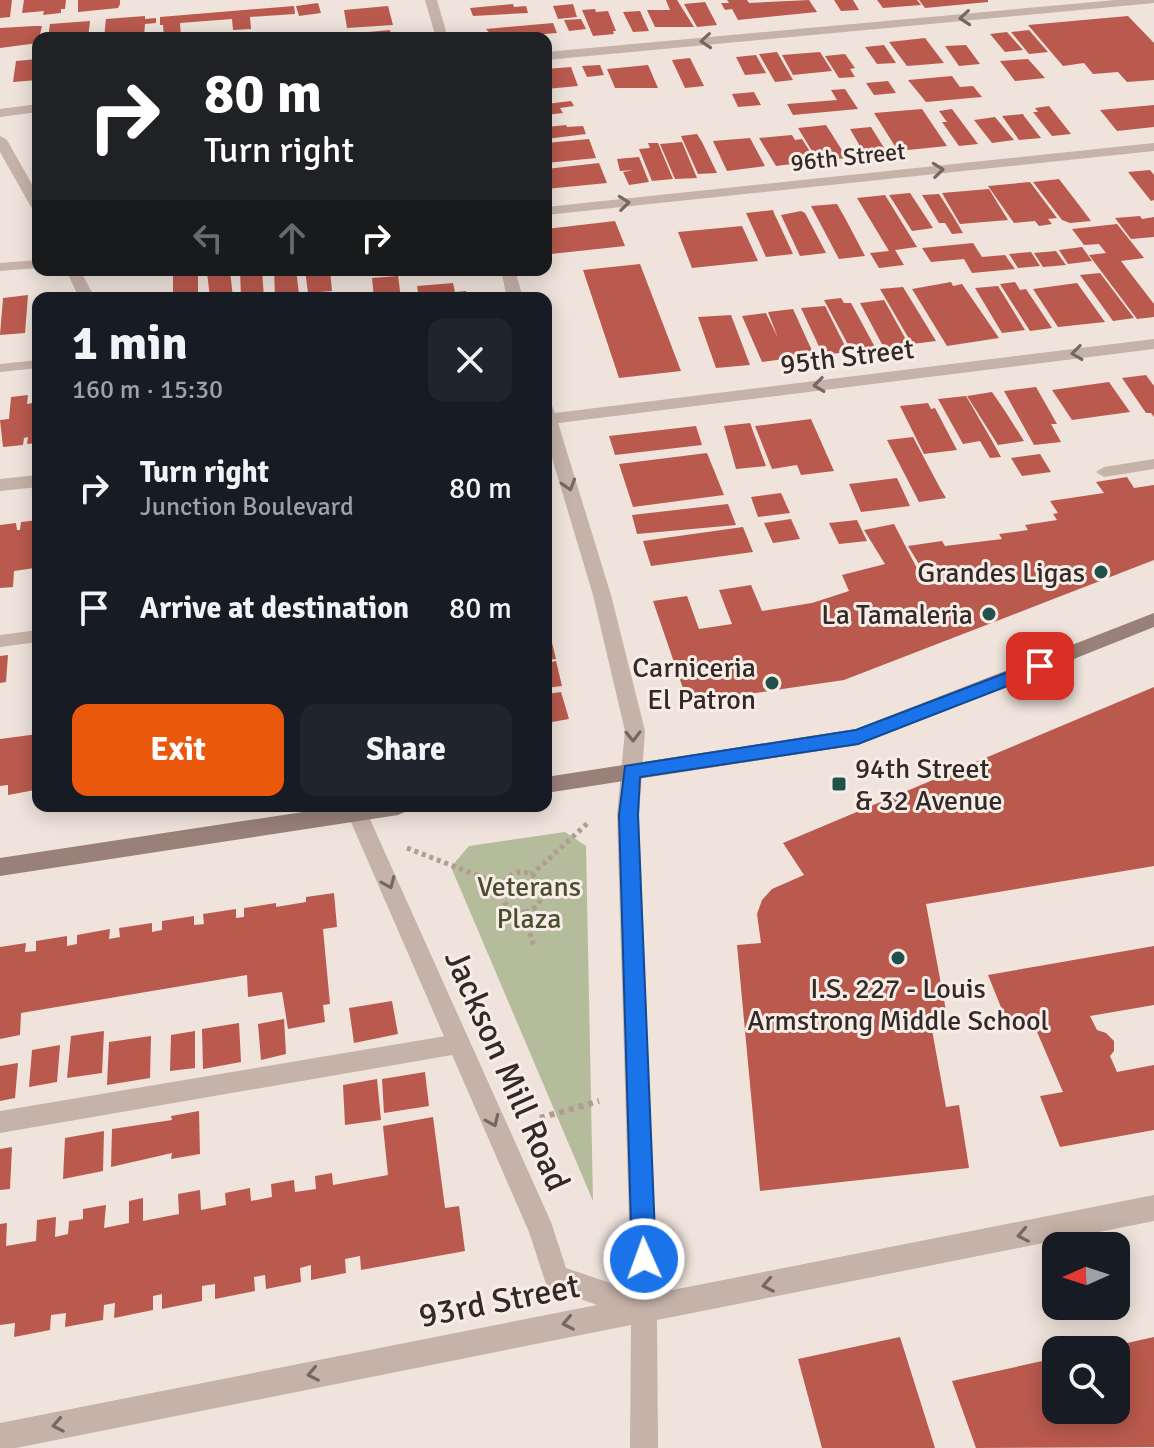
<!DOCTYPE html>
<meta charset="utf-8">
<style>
body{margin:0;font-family:Signika,sans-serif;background:#20242c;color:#f1f3f6;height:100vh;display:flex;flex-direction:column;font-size:30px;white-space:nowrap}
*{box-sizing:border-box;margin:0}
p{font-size:26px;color:#9ea1a6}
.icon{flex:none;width:44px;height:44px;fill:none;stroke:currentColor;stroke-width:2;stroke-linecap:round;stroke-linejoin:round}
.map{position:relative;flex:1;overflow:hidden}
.sheet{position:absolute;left:32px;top:292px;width:520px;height:520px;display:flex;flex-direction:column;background:#171b24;border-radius:16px;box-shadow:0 4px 20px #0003}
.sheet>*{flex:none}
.guide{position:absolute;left:32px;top:32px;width:520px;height:244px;border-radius:16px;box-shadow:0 4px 20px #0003;background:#202124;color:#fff;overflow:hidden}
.needle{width:52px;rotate:267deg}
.buttons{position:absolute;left:1042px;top:1232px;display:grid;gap:16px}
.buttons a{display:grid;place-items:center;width:88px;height:88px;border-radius:16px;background:#171b24;box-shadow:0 4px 20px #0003;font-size:40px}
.pin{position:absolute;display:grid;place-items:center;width:68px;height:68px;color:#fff;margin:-34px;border-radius:16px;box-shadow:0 4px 12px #0006}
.me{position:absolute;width:88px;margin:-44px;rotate:358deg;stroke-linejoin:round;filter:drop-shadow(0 0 6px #0008)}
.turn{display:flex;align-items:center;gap:28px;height:168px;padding:0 40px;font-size:36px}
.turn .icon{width:104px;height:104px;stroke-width:2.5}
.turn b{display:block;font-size:56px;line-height:68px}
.lanes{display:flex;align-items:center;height:76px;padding:0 40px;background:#0003;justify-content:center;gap:40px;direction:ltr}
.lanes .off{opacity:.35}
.round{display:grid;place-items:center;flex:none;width:84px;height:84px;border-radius:16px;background:#20242c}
.head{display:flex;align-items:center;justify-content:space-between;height:136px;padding:0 40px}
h1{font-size:48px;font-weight:800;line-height:60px}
.primary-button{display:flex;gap:16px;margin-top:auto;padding:16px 40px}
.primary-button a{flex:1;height:92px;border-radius:16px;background:#ea580c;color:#fff;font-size:32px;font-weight:800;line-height:92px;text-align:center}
.primary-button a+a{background:#20242c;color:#f1f3f6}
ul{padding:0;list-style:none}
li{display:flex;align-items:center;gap:24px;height:120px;padding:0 40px}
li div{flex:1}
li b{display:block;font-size:30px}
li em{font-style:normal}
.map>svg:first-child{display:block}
.green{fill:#b5bc9c}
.building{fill:#ba5a4e}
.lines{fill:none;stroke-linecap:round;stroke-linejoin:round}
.path-far1{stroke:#b19c92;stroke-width:5;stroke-dasharray:4 4;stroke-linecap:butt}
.path{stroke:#b19c92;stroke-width:6;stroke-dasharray:5 5;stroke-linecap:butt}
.lane{fill:#c5b2a8;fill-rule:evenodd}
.street{fill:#c5b2a8;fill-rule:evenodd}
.secondary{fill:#99817a;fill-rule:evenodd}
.oneway{stroke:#756761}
.route{fill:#1a73e8;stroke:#114b97;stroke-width:2}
.poi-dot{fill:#21504d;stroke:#f7ede6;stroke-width:3}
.labels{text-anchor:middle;stroke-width:6;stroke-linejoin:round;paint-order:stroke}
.far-street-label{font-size:24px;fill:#332927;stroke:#f7ede6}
.street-label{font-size:28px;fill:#332927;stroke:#f7ede6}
.poi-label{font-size:28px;fill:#332927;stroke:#f7ede6;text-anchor:end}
.park-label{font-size:28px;fill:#474f2e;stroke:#f7ede6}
.near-street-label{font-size:34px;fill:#332927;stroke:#f7ede6}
</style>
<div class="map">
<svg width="1154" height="1448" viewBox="0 0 1154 1448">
<rect width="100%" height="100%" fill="#efe3db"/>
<path class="green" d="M565 832 586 846 593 1201 451 867 469 846Z"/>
<g class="building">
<path d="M0 0H12L10 17 0 18Z"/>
<path d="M24 0H66L65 9H61V13L43 15 44 11 22 13Z"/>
<path d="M78 0H120V4L118 8 78 12Z"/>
<path d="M666 0H677L694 27H655L647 10H670Z"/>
<path d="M727 0H747L749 3 809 0 817 12 738 20 732 9 725 10 721 3H729Z"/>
<path d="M834 0H853L859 10 841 11Z"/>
<path d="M877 0H917L921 5 883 8Z"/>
<path d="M919 0H988V2L925 8Z"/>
<path d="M705 2 717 25 697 27 684 4Z"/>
<path d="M318 3 321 13 299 16 296 6Z"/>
<path d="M513 4 514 7 526 6 528 13 473 16 470 8Z"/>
<path d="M573 4 577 17 558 19 553 6Z"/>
<path d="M294 6 295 14 250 17 251 29 233 30 232 19 180 23 181 38H164L163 25H160V17Z"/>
<path d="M388 6 393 25 347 28 344 10Z"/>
<path d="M595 9 596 12 608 11 616 31H613L614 34 593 36 582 10Z"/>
<path d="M640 11 649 31 633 32 623 12Z"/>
<path d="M145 16V19L156 18V23L145 24 144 36 104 38 106 19Z"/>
<path d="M1128 16 1154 43V80L1127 82 1118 72 1093 74 1084 63 1063 66 1028 25Z"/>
<path d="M581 19 586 29 569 31 564 20Z"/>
<path d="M90 21 88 38H48L50 24Z"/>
<path d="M553 23 557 33 494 38 486 29Z"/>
<path d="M34 26H42L38 43 0 48V28Z"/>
<path d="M390 30 392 38H324V36Z"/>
<path d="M1029 30 1048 52 1029 54 1011 32Z"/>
<path d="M1007 32 1023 50 1005 52 990 34Z"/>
<path d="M925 38 944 63 907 66 889 42Z"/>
<path d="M884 45 896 63 877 64 865 47Z"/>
<path d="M966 45 980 64 959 66 945 46Z"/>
<path d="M777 52 793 80 775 82 759 54Z"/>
<path d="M820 52 832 71 793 75 782 55Z"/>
<path d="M845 54 855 68 850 69 855 77 839 78 825 56Z"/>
<path d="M756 55 766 73 745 75 736 57Z"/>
<path d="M690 58 704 86 685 88 672 60Z"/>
<path d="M38 59V80L13 82 16 61Z"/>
<path d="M1028 59 1045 78 1015 81 1000 61Z"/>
<path d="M600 65 604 75 587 77 582 66Z"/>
<path d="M648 65 658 88H615L607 69Z"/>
<path d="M571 67 578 86 546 89V69Z"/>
<path d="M952 76 960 87 973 86 982 97 926 102 908 80Z"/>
<path d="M888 81 896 93 874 95 866 83Z"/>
<path d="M845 89 858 109 793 115 787 104 837 100 831 90Z"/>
<path d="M754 92 761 105 738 107 732 94Z"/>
<path d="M571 101 574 106 560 108 563 113 546 115V104Z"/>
<path d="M1154 105V127L1117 131 1100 110Z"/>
<path d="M1049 106 1071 134 1052 136 1033 112H1038L1035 108Z"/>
<path d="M922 109 947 146 898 151 874 113Z"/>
<path d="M952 109 978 144 959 146 942 122H947L939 111Z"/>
<path d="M1023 114 1024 116 1041 138 1019 140 1002 116Z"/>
<path d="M995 117 1014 140 992 143 974 120Z"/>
<path d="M566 125 567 127 583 126 586 134 546 139V127Z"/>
<path d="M826 125 847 158 818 161 798 128Z"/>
<path d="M871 127 886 151 864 153 850 129Z"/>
<path d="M697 134 702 142 717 173 698 174 681 136Z"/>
<path d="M792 135 795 140 802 139 816 161 776 166 759 138Z"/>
<path d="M750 138 765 166 727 171 713 141Z"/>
<path d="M589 139 596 158 546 163V143Z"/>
<path d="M682 142 697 178 675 179 660 144Z"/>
<path d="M648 143H658L673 179 652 181 639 149 650 148Z"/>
<path d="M639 157 649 182 629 185 623 172 634 170 620 171 617 159Z"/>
<path d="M599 163 607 183 546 189V169Z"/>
<path d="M1150 170 1154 175V200L1151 201 1128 172Z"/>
<path d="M1059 179 1079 205 1091 221 1070 223 1062 220 1033 182Z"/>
<path d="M1030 182 1057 218 1048 219 1052 224 1039 226 1035 221 1014 223 988 186Z"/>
<path d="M989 189 1008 220 960 224 942 193Z"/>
<path d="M910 193 933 228 912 231 889 195Z"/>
<path d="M939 194 953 216 963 233 952 234 945 223H939L922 195Z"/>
<path d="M885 195 917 247 895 250 904 265 879 268 870 253 889 251 857 198Z"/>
<path d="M837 204 845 218 865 256 839 259 811 206Z"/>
<path d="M773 210 774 213 793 254 766 257 746 213Z"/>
<path d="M801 211 805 213 826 253 800 256 781 215Z"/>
<path d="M1140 216 1142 219 1154 217V237L1131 239 1115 218Z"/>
<path d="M615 221 625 246 551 254 546 229Z"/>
<path d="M1117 224 1144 258 1121 261 1154 304V317L1137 319 1089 255 1106 253 1099 244 1084 245 1072 229Z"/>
<path d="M742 226 758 261 692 268 678 232Z"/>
<path d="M973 243 982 257 1005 255 1015 269 972 273 964 259 931 262 922 248Z"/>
<path d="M1082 247 1092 261 1068 264 1059 250Z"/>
<path d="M1056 251 1066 265 1043 267 1034 253Z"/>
<path d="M1031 252 1040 266 1018 268 1009 254Z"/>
<path d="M640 264 681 371 619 378 583 270Z"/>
<path d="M230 270 233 298H210L207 272Z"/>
<path d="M240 270H262L264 298H241Z"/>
<path d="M274 270H296L299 294 275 297Z"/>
<path d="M305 270H330L332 291 308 293Z"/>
<path d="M198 272V298H173V275Z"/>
<path d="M1100 273 1134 318 1113 321 1080 275Z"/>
<path d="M398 276 401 298H374L372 278Z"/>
<path d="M951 282 953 286 962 284 999 338 947 346 912 289Z"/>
<path d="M1015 282 1020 290 1026 289 1052 328 1030 331 1000 284Z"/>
<path d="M453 283 455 292 466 291 468 298H419L417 286Z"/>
<path d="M1077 283 1105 322 1058 327 1033 289Z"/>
<path d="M998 286 1025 330 1002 333 975 288Z"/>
<path d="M903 287 936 341 912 344 880 289Z"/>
<path d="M28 295 25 333 0 335 3 298Z"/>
<path d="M841 298 844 303H851L876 349 852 352 824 300Z"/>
<path d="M884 300 909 345 884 348 860 303Z"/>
<path d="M825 306 848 352 823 355 801 308Z"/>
<path d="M793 309 814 355 762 362 742 316 766 313 778 338 768 312Z"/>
<path d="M731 315 750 365 716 368 698 317Z"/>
<path d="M1146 375 1154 386V417L1151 413H1146L1122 378Z"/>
<path d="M1109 382 1130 412 1072 420 1052 390Z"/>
<path d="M1036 387 1057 424H1051L1061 442 1034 445 1004 391Z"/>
<path d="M992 392 1005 411 1024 441 998 445 967 396Z"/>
<path d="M28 395 27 404 38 402V443L27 444 28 437 24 438 23 445 3 447 0 420 9 419 11 397Z"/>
<path d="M966 396 991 439 1001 457 990 458 980 441 963 444 938 399Z"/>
<path d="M928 403 931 409 935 408 957 450 924 454 900 406Z"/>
<path d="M811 419 834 471 801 475 797 465 772 469 755 426Z"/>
<path d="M750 423 766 466 736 469 724 426Z"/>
<path d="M696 426 702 445 615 455 609 436Z"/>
<path d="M913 437 940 488 946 498 919 502 887 440Z"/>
<path d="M707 453 724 495 633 507 619 464Z"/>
<path d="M1040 454 1051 472 1022 476 1011 458Z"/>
<path d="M1127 477 1134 488 1154 485V560L844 680 688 703 653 601 687 596 699 629 732 624 719 590 751 585 762 611 812 603 849 591 842 575 885 564 864 530 894 524 923 580 928 579 908 546 942 541 945 546 1002 539 999 534 1028 530 1025 525 1057 520 1053 514 1058 513 1050 501 1104 493 1096 482Z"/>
<path d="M897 478 910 506 861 512 849 484Z"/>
<path d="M781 493 790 513 758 517 751 497Z"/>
<path d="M728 504 736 525 637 534 632 515Z"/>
<path d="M791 519 800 539 773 543 764 523Z"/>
<path d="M38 520 35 568 14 571 13 587 0 588V525L16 523 17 530H20L21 522Z"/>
<path d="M857 520 867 541 839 544 829 523Z"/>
<path d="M743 527 753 552 651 566 643 541Z"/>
<path d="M549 631 556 659 546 660V632Z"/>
<path d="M8 655 6 682 0 683V656Z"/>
<path d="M556 661 562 686 546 688V663Z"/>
<path d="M1154 687V866L926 904 947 1016 930 1019 946 1107 959 1105 969 1168 760 1191 737 945 761 943 757 914 762 900 772 889 804 875 783 843Z"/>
<path d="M561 692 569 719 546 723V694Z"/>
<path d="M38 734 35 790 8 795V785L0 786V739Z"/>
<path d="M334 893 337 927 323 929 330 1004 323 1005 325 1022 288 1029 282 992 248 997 247 975 21 1013 20 1035 0 1039V947L26 943 25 952 36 951V941L67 936V946L77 944V935L110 929 109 939 120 937 119 928 152 923V932L162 930V921L194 916V925L204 924 203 914 236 909V918L244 917V908L276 903V907L306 902V897Z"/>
<path d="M1154 946V1005L1090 1016 1097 1030 1106 1033 1114 1041V1051L1110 1056 1117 1072 1154 1065V1130L1060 1147 1040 1096 1063 1092 1031 1018 1007 1022 988 975Z"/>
<path d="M392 1001 398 1034 354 1043 349 1008Z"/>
<path d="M284 1019 286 1054 261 1060 258 1024Z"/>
<path d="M239 1023 241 1062 203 1069 202 1029Z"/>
<path d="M104 1031 102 1073 67 1078 71 1036Z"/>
<path d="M195 1031V1068L170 1071 171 1035Z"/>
<path d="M151 1036 150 1078 107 1085 109 1042Z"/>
<path d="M60 1045 57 1082 29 1087 32 1050Z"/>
<path d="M18 1063 15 1098 0 1101V1066Z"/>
<path d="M425 1072 429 1106 384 1113 382 1079Z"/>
<path d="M377 1079 381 1120 345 1125 343 1085Z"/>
<path d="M199 1111 200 1154 171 1159 172 1153 111 1167 112 1129 172 1120 171 1116Z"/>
<path d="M433 1117 445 1208 459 1206 465 1251 361 1270 360 1256 345 1259 346 1273 311 1280V1265L300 1268 301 1282 266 1289 265 1275 254 1277 255 1291 215 1299V1284L202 1286V1301L162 1309V1294L153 1296V1310L114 1318 115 1303 104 1305 103 1320 65 1327 66 1313 51 1315 50 1330 14 1337 15 1323 0 1325V1224L7 1223 6 1246 36 1241 37 1220 56 1217 55 1237 68 1234 69 1221 83 1219V1209L106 1205 104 1228 129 1223V1201L143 1198V1221L179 1214 178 1194 200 1190 201 1210 226 1205 225 1193 250 1188 251 1201 272 1197 271 1184 294 1180 295 1192 316 1189 315 1176 332 1173 333 1185 388 1175 383 1126Z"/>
<path d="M104 1131 103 1171 63 1179 65 1138Z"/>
<path d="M12 1147 10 1189 0 1190V1149Z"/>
<path d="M900 1337 935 1448H822L798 1359Z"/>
<path d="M1154 1337V1447L976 1448 952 1381 1056 1358V1410H1116V1350L1100 1349Z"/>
</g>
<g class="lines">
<g class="path-far1">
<path d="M407 848 502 885"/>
<circle cx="522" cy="892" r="20"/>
<path d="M531 875 590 821"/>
<path d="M523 910 534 947"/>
</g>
<path class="path" d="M540 1118 599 1101"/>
<g class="lane">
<path d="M38 360V368L0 372V364Z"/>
<path d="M1154 459V469L1104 477 1096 472 1104 467Z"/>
<path d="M38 630V642L0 647V635Z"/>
<path d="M458 1034 466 1037 469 1044 466 1051 458 1054 0 1133V1111Z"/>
</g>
<g class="street">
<path d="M425 0H437L448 38H436Z"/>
<path d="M1116 0H1154V3L546 60V52Z"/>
<path d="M38 104V112L0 117V109Z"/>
<path d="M0 136 7 140 38 195V211L31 207 0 152Z"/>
<path d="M1154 143V151L546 215V207Z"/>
<path d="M38 260V268L0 271V263Z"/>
<path d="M66 270H80L95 298H79Z"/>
<path d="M501 270H515L523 298H507Z"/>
<path d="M1154 339V349L558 423 611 595 645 731 639 815 657 1293 1154 1195V1221L657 1320 658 1448H630L631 1325 16 1448H0V1423L597 1305 547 1287 529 1232 344 806H364L551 1222 566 1268 631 1290 617 815 625 731 593 595 546 438V405L552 406 555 413Z"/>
<path d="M38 475V487L0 491V479Z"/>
</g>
<g class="secondary">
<path d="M1154 613V627L858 745 546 793V777L856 729Z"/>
<path d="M342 806H408L405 812 398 815 0 876V858Z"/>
</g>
</g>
<defs><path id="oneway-chevron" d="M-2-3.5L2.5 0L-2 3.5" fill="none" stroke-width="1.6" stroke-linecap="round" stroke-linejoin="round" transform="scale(2)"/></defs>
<g class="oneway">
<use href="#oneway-chevron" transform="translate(965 18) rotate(175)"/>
<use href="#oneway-chevron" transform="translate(706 41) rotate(175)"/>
<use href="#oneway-chevron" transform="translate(938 170) rotate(-6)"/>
<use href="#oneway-chevron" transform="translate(624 203) rotate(-6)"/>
<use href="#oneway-chevron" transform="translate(1077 353) rotate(173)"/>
<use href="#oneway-chevron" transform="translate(819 385) rotate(173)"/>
<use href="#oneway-chevron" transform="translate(569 485) rotate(73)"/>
<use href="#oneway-chevron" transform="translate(633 736) rotate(89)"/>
<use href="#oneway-chevron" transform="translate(389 883) rotate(67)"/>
<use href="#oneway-chevron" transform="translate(493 1121) rotate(66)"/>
<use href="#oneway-chevron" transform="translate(1023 1235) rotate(169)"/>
<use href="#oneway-chevron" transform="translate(768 1285) rotate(169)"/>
<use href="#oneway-chevron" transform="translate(568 1323) rotate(169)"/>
<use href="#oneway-chevron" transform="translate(313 1374) rotate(169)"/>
<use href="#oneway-chevron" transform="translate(58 1425) rotate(169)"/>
</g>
<path class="route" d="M1040 660 1048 666 1046 671 858 744 640 777 638 815 656 1259 652 1268 644 1271 636 1268 632 1259 619 815 625 766 856 730Z"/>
<g class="poi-dot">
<circle cx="1101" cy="572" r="8"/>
<circle cx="989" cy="614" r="8"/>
<circle cx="772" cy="683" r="8"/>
<rect x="831" y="776" width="16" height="16" rx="4"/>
<circle cx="898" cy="958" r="8"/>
</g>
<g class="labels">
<g class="far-street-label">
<text transform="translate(848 157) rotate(-6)" y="8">96th Street</text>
</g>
<g class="street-label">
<text transform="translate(847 356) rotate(-7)" y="10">95th Street</text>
</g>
<g class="poi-label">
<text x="1085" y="582">Grandes Ligas</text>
<text x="973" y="624">La Tamaleria</text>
<text x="756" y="677">Carniceria<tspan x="756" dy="32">El Patron</tspan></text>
<text x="855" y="778" text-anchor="start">94th Street<tspan x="855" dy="32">&amp; 32 Avenue</tspan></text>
<text x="898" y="998" text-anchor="middle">I.S. 227 - Louis<tspan x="898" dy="32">Armstrong Middle School</tspan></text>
</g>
<g class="park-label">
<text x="529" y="896">Veterans<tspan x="529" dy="32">Plaza</tspan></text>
</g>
<g class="near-street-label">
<text transform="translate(508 1070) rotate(66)" y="12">Jackson Mill Road</text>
<text transform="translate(499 1300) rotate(-11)" y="12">93rd Street</text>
</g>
</g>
</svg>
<div class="buttons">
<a><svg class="needle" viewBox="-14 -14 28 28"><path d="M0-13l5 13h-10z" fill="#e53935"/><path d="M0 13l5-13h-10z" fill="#9ea1a6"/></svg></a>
<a><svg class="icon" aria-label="search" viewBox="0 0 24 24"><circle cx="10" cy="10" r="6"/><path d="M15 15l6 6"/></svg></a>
</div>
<div class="pin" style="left:1040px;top:666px;background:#d93025"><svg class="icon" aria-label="arrive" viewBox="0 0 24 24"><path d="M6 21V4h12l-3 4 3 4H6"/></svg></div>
<svg class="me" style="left:644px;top:1259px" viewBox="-20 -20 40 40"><circle r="17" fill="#1a73e8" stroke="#fff" stroke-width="3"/><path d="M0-11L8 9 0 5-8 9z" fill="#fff"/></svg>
<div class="guide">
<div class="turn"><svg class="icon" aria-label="right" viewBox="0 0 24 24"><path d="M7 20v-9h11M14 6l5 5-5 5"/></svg><div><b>80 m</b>Turn right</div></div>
<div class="lanes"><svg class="icon off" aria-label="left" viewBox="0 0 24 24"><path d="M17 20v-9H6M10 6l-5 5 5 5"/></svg><svg class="icon off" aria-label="ahead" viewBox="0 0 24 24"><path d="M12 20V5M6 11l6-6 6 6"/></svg><svg class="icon" aria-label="right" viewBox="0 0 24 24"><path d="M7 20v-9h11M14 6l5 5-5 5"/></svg></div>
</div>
<section class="sheet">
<div class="head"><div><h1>1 min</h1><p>160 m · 15:30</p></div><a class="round"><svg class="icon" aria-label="close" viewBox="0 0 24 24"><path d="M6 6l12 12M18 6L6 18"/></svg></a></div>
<ul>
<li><svg class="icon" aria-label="right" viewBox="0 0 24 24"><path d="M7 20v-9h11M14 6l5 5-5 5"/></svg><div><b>Turn right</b><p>Junction Boulevard</p></div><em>80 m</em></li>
<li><svg class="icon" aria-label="arrive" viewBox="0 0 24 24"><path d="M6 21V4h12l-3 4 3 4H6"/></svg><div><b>Arrive at destination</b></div><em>80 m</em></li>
</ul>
<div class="primary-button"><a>Exit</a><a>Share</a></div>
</section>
</div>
